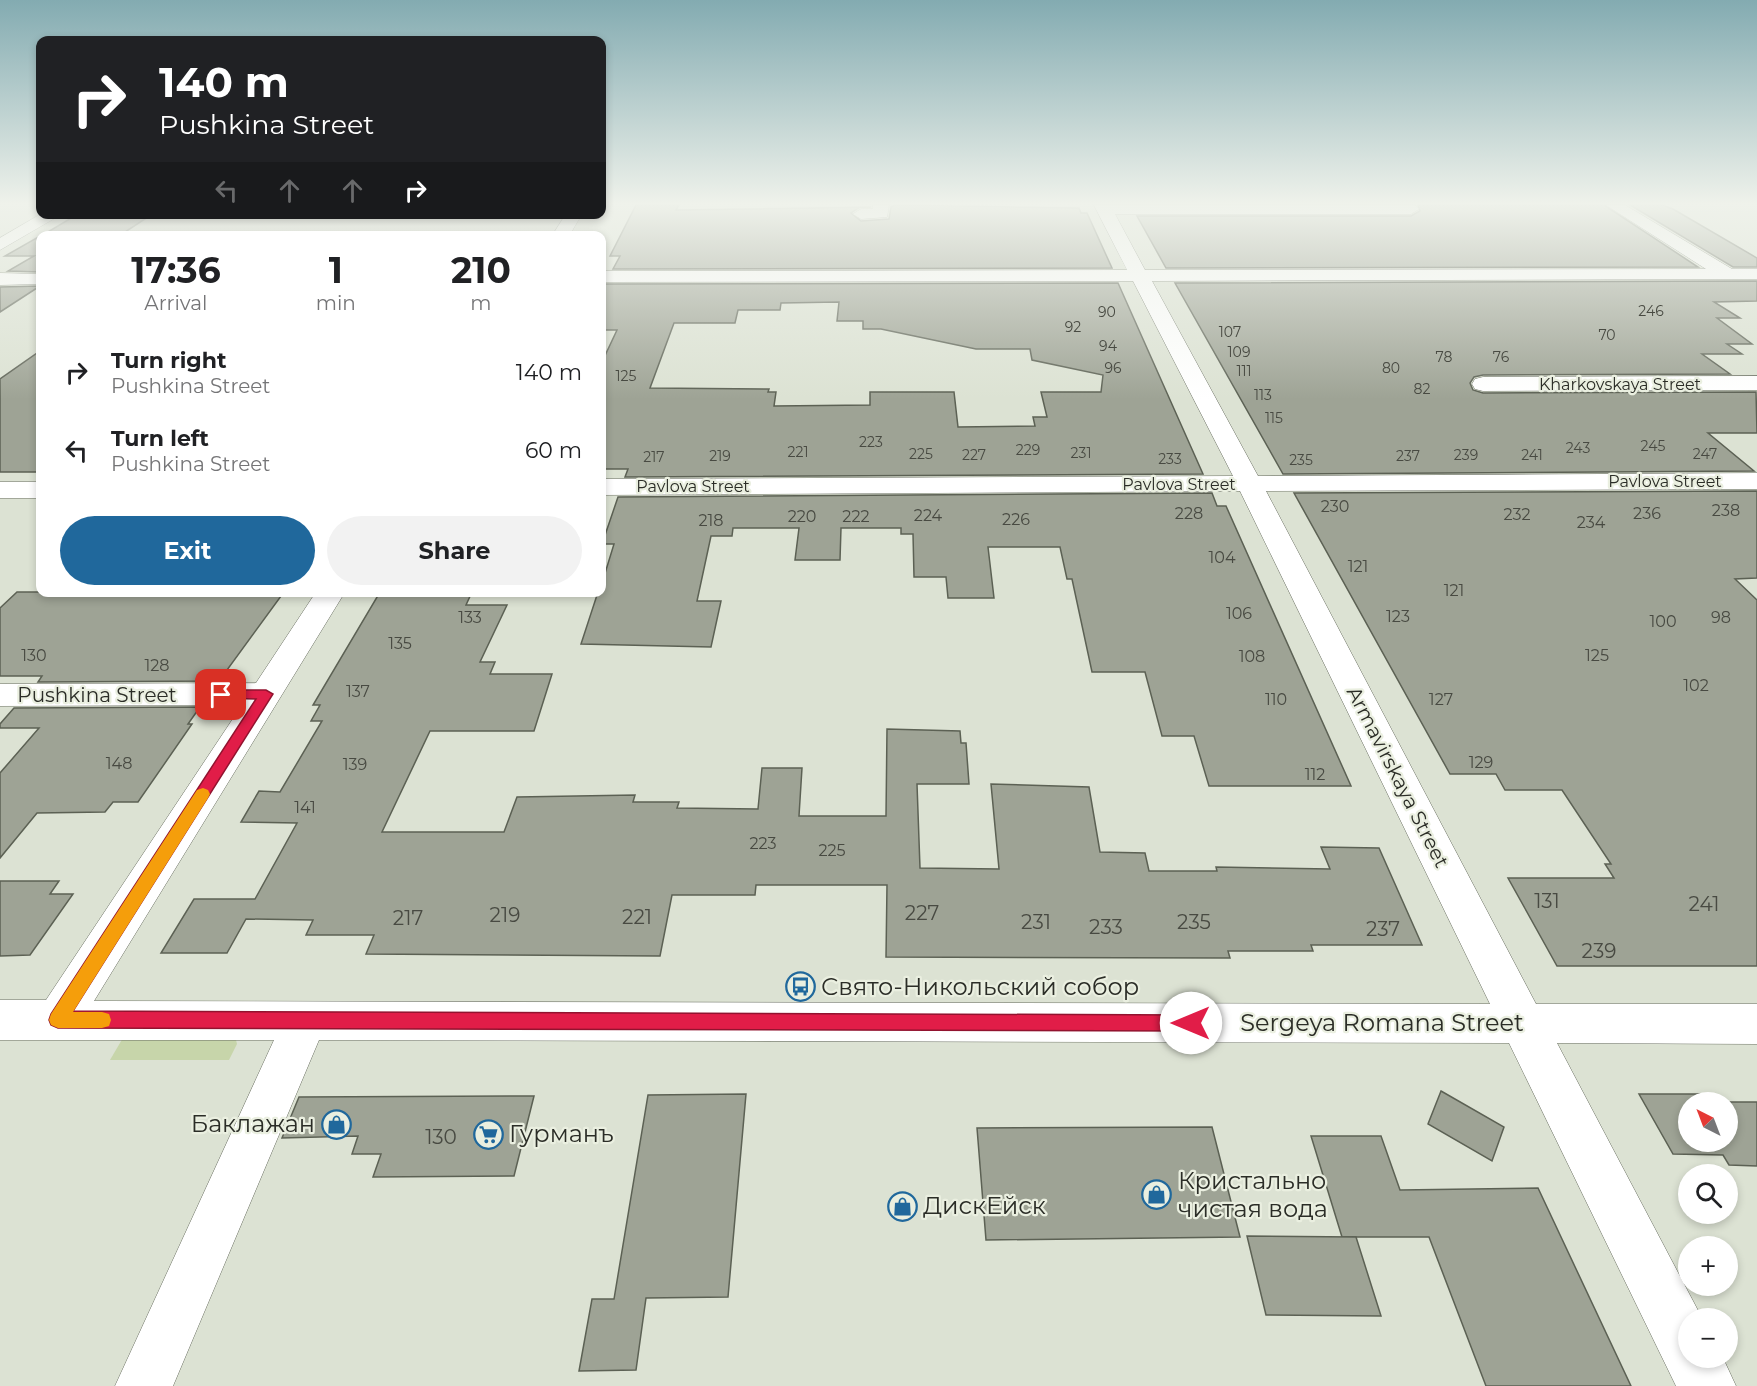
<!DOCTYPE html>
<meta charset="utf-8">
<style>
body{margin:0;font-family:Montserrat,sans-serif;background:#f2f2f2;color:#202124;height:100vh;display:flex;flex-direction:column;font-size:22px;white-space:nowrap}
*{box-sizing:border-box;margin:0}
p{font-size:20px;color:#757577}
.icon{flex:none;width:33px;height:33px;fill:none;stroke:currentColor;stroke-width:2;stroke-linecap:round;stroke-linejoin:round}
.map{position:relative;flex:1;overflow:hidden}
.side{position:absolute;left:36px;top:231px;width:570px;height:366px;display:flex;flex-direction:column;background:#fff;border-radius:12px;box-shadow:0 3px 9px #0003}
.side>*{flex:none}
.top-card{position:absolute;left:36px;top:36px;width:570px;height:183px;border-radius:12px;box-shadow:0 3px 9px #0003;background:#202124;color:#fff;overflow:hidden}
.needle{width:39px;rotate:318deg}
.buttons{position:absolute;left:1678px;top:1092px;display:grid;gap:12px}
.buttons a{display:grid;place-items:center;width:60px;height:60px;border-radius:50%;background:#fff;box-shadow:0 3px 9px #0003;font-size:30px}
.pin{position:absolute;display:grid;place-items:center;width:51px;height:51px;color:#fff;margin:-26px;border-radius:12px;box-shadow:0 3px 9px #0006}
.me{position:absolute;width:66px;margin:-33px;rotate:270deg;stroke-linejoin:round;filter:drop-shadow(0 0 4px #0008)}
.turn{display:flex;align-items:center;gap:21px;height:126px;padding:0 24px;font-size:27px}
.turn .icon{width:78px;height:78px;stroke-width:2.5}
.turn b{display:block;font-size:42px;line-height:51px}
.lanes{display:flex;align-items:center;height:57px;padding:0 24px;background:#0003;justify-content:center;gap:30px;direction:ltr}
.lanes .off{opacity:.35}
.eta{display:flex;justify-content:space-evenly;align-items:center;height:102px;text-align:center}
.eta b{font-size:36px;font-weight:700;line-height:42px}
.action{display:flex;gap:12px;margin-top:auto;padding:12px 24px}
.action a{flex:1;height:69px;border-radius:36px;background:#20689c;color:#fff;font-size:24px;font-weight:700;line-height:69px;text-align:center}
.action a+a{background:#f2f2f2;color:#202124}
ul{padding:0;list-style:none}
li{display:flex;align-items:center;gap:18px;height:78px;padding:0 24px}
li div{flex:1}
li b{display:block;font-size:22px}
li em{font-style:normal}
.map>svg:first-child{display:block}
.green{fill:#c7d5aa}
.building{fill:#9ea395;stroke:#5c6154;stroke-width:1.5;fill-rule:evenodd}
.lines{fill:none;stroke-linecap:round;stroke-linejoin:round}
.minor-casing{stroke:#6a6f62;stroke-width:1}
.minor{fill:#fff;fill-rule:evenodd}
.route{fill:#e11d48;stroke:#92132f;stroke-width:1.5}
.slow{fill:#f59e0b}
.labels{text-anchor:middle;stroke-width:4.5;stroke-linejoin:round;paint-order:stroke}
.far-number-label{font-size:14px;fill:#484a42}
.far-street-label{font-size:16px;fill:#2b2d27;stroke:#eaefe0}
.number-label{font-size:16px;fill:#484a42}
.street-label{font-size:20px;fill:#2b2d27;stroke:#eaefe0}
.near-number-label{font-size:20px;fill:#484a42}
.near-poi-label{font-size:24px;fill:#2b2d27;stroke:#eaefe0;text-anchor:start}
.near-street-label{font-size:24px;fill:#2b2d27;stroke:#eaefe0}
</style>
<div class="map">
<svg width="1757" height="1386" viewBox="0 0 1757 1386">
<rect width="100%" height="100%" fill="#dce2d3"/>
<path class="green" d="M127 1031 235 1036 237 1044 229 1060H110Z"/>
<g class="building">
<path d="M636 205H679L676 210 871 207H860L851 213 861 221 889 219 891 207 895 205 1079 208 1081 213H1087L1112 268 613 269 620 256H610Z"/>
<path d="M1418 205H1604L1698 267 1166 268 1137 216H1411L1420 211Z"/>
<path d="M1630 205H1662L1673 209 1757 258V267H1733Z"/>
<path d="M78 214H140L151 215 119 236H41Z"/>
<path d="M40 236V272L8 271 34 256H5Z"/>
<path d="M1757 281V301L1714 302 1740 318H1717L1752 344H1727L1742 354H1702L1730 374 1483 375 1474 377 1470 383 1473 390 1483 393 1756 392 1757 433H1708L1754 471 1283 474 1175 283Z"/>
<path d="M1118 283 1203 474 625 477 628 469H602V362L617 330H602V291L605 284ZM839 302 837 321H863V329H881L976 349H1030L1032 360 1103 375 1101 392H1041L1047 417H1033L1035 426 958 427 954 392H870V405L774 406 776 392H768L769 389 650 388 674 323H735L738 310H780L781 303Z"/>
<path d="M40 286 0 312V287Z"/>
<path d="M40 351V472H0V379Z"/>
<path d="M1757 491V578L1735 579 1757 600V966H1557L1508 878H1614L1605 864H1611L1562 790H1505L1496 774H1450L1294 493Z"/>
<path d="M1212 493 1217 506H1226L1351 786H1209L1194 736H1162L1145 672H1092L1072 579H1067L1060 547H988L994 598H948L946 577H914L913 534H901V528H841L840 560H795L799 528H733L732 536H711L697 601H721L711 647 581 644 598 592H602V583L614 544H602L618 497Z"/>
<path d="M17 592H284L219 681 38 682 42 676H0V608Z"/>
<path d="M380 592H472L466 605H507L480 662H495L490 674H552L534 731H430L382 832H504L517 797 635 795 633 802H679L677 808 758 809 762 768H802L799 816H886L887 729 960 731 961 743H966L969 784H917L920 868 999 869 991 784 1089 787 1100 852 1145 853 1149 871H1217L1216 867 1330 869 1321 847 1379 848 1422 945H1311L1313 951H1228L1230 958 886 957 887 885H756L755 895H672L660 956 366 954 374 935H306L313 920 246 919 227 953H161L194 899H255L297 823 241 822 259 791 280 792 322 721H311L320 705H313Z"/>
<path d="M200 707 188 724H192L138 802H113L105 812 37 813 0 858V773L39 728H0V724L14 708Z"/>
<path d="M0 881H59L50 894H73L30 955 0 956Z"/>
<path d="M1441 1091 1504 1127 1492 1161 1428 1124Z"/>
<path d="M746 1094 728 1297 646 1298 636 1370 579 1371 592 1299H614L648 1095Z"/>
<path d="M1639 1094H1704L1708 1102H1757V1166L1729 1165 1723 1155 1673 1154ZM1689 1102H1728V1142H1689Z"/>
<path d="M534 1096 514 1176 373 1177 381 1154H352L358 1136 282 1138 299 1097Z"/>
<path d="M1212 1127 1240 1237 986 1240 977 1128Z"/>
<path d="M1311 1136H1381L1400 1190 1538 1188 1631 1386H1486L1429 1237H1342Z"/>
<path d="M1247 1236 1356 1237 1381 1316 1266 1315Z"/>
</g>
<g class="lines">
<defs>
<g id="minor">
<path d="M873 205H889L887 217 861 219 853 214 861 209H873Z"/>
<path d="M1094 205H1415L1419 209 1411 214H1115L1145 270 1706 269 1606 205H1625L1732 269H1757V279L1152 281 1258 476 1757 473V489L1266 491 1536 1004H1757V1044L1557 1043 1702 1318H1689V1358H1723L1736 1386H1676L1509 1043 319 1040 173 1386H115L274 1040H0V1000H46L242 705 0 706V684L256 683 316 592H345L94 1001 1490 1004 1240 491 602 495V479L1233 476 1133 281 602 282V271L1127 270Z"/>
<path d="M41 214H62L0 250V238Z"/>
<path d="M566 214H582L569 236H552Z"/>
<path d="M0 273 40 274V284L0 285Z"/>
<path d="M1757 376V390L1483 391 1475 389 1472 384 1475 379 1483 377Z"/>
<rect x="0" y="482" width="40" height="16"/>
</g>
</defs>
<use href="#minor" class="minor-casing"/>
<use href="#minor" class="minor"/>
</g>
<linearGradient id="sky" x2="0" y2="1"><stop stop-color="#83abb1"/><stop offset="0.51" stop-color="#eff2eb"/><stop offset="1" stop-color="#eff2eb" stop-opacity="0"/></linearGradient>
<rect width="1757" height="399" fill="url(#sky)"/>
<path class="route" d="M221 690H266L273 694 73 1011 1191 1015 1197 1017 1200 1023 1197 1029 1191 1031 58 1028 51 1025 49 1020 51 1014 256 699 217 698 215 695Z"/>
<path class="slow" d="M203 788 208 790 210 794 208 798 73 1012H102L109 1014 111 1020 109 1026 102 1028H58L51 1025 49 1020 51 1014 197 790Z"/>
<defs>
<symbol id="bus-ring" viewBox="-11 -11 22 22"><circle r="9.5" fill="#eaefe0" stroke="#20689c" stroke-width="1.5"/><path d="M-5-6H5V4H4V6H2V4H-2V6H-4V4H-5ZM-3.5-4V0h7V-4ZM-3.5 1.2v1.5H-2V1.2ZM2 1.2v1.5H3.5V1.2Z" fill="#20689c"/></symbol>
<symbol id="shop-ring" viewBox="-11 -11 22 22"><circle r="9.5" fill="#eaefe0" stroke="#20689c" stroke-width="1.5"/><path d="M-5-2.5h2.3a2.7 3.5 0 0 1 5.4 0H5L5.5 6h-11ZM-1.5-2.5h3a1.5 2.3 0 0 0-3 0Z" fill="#20689c"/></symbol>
<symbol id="supermarket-ring" viewBox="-11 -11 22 22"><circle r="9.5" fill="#eaefe0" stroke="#20689c" stroke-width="1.5"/><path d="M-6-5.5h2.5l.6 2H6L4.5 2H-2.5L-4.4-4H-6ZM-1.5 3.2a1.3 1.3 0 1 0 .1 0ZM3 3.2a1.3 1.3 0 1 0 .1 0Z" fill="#20689c"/></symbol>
</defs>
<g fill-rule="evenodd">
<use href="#bus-ring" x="784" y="970" width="33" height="33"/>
<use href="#shop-ring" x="320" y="1108" width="33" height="33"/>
<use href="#supermarket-ring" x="472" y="1118" width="33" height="33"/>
<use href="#shop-ring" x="1140" y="1178" width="33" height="33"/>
<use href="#shop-ring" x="886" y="1190" width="33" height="33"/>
</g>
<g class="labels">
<g class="far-number-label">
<text x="1651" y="316">246</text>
<text x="1107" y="317">90</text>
<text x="1073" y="332">92</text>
<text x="1230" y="337">107</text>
<text x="1607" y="340">70</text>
<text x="1108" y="351">94</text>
<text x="1239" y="357">109</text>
<text x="1444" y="362">78</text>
<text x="1501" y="362">76</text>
<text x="1113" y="373">96</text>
<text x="1391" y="373">80</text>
<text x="1244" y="376">111</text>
<text x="626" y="381">125</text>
<text x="1422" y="394">82</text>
<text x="1263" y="400">113</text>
<text x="1274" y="423">115</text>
<text x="871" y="447">223</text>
<text x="1653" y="451">245</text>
<text x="1578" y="453">243</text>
<text x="1028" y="455">229</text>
<text x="798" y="457">221</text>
<text x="1081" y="458">231</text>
<text x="921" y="459">225</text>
<text x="1705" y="459">247</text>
<text x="974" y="460">227</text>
<text x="1466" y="460">239</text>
<text x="1532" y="460">241</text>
<text x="720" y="461">219</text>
<text x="1408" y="461">237</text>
<text x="654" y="462">217</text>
<text x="1170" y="464">233</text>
<text x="1301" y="465">235</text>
</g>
<g class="far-street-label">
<text x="1620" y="390">Kharkovskaya Street</text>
<text x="1665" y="487">Pavlova Street</text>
<text x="1179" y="490">Pavlova Street</text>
<text x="693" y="492">Pavlova Street</text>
</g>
<g class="number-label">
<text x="1335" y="512">230</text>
<text x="1726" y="516">238</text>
<text x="1189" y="519">228</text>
<text x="1647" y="519">236</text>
<text x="1517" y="520">232</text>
<text x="928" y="521">224</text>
<text x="802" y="522">220</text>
<text x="856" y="522">222</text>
<text x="1016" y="525">226</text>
<text x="711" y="526">218</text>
<text x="1591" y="528">234</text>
<text x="1222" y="563">104</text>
<text x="1358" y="572">121</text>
<text x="1454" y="596">121</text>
<text x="1239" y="619">106</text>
<text x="1398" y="622">123</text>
<text x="470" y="623">133</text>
<text x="1721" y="623">98</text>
<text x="1663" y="627">100</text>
<text x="400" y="649">135</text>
<text x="34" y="661">130</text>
<text x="1597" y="661">125</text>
<text x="1252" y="662">108</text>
<text x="157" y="671">128</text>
<text x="1696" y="691">102</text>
<text x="358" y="697">137</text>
<text x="1276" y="705">110</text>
<text x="1441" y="705">127</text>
<text x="1481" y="768">129</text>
<text x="119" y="769">148</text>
<text x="355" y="770">139</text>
<text x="1315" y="780">112</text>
<text x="305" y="813">141</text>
<text x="763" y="849">223</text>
<text x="832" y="856">225</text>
</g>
<g class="street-label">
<text x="97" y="702">Pushkina Street</text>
<text transform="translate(1398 777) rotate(63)" y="7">Armavirskaya Street</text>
</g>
<g class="near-number-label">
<text x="1547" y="908">131</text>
<text x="1704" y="911">241</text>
<text x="922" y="920">227</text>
<text x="505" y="922">219</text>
<text x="637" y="924">221</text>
<text x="408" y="925">217</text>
<text x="1036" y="929">231</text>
<text x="1194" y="929">235</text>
<text x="1106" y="934">233</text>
<text x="1383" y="936">237</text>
<text x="1599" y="958">239</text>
<text x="441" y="1144">130</text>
</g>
<g class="near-poi-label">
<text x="821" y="995">Свято-Никольский собор</text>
<text x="315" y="1132" text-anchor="end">Баклажан</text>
<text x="509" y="1142">Гурманъ</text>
<text x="1178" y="1189">Кристально<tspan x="1178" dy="28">чистая вода</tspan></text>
<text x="923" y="1214">ДискЕйск</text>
</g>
<g class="near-street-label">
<text x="1382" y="1031">Sergeya Romana Street</text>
</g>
</g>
</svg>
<div class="buttons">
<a><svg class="needle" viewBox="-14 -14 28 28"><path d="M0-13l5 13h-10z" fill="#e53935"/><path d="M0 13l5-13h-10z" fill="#757577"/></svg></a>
<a><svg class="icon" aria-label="search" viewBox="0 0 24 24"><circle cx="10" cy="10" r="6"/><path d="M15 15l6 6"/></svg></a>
<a>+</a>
<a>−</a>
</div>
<div class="pin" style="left:221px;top:695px;background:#d93025"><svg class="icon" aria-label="arrive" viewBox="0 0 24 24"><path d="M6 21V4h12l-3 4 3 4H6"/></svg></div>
<svg class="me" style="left:1191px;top:1023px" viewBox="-20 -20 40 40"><circle r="19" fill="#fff"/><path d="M0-13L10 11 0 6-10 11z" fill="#e11d48"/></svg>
<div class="top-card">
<div class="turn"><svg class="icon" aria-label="right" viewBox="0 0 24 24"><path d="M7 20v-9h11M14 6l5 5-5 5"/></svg><div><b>140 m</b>Pushkina Street</div></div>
<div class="lanes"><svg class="icon off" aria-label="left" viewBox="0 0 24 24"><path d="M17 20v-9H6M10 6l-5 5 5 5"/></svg><svg class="icon off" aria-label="ahead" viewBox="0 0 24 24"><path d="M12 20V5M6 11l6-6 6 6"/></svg><svg class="icon off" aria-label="ahead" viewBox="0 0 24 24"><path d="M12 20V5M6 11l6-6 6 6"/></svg><svg class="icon" aria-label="right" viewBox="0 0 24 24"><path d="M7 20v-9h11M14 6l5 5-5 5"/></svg></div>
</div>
<section class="side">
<div class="eta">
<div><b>17:36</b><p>Arrival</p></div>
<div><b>1</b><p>min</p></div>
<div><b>210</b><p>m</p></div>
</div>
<ul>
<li><svg class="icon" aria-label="right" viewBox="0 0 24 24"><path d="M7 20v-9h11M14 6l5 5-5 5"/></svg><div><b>Turn right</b><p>Pushkina Street</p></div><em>140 m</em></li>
<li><svg class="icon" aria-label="left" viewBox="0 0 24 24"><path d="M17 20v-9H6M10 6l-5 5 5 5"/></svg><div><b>Turn left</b><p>Pushkina Street</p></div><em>60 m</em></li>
</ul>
<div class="action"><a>Exit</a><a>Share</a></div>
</section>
</div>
